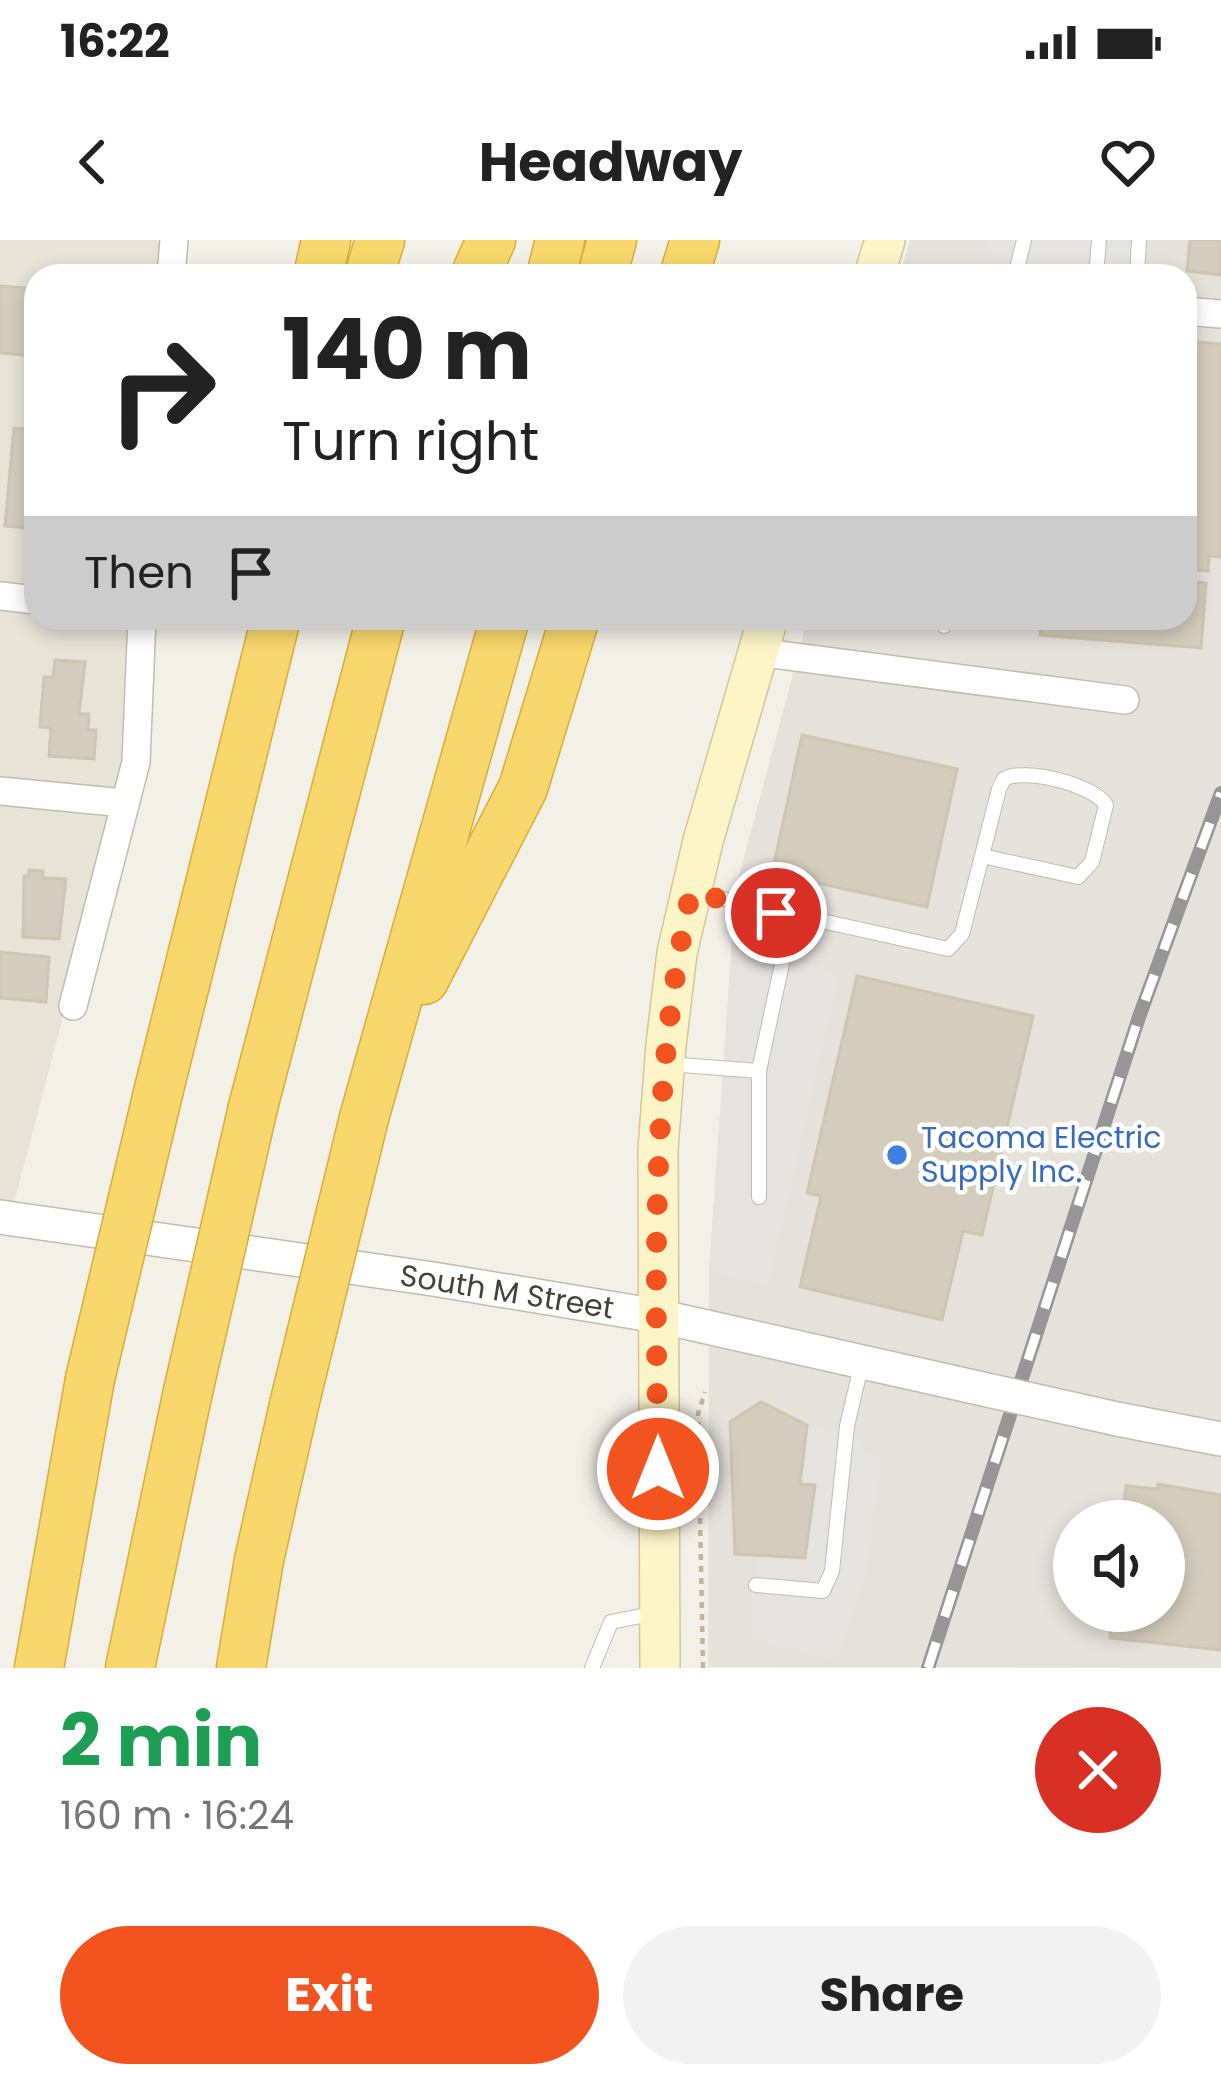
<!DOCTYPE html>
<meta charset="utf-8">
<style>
body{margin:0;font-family:Poppins,sans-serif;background:#f2f2f2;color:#222;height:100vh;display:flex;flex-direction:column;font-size:45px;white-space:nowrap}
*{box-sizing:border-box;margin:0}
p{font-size:39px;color:#767676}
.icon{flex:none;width:66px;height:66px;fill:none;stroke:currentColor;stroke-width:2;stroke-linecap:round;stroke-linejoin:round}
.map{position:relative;height:1428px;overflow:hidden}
.details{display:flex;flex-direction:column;background:#fff;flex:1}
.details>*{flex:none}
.banner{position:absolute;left:24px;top:24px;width:1173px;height:366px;border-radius:36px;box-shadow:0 6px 18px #0003;background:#fff;color:#222;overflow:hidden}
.fabs{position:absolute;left:1053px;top:1260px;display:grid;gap:24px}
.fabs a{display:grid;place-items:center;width:132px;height:132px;border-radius:50%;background:#fff;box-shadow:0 6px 18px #0003;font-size:60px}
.pin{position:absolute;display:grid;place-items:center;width:102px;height:102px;color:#fff;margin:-51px;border:6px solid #fff;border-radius:50%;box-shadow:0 3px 12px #0007}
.me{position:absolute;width:132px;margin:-66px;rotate:0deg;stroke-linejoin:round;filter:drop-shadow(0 0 9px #0008)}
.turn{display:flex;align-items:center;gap:42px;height:252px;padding:0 60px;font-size:54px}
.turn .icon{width:156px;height:156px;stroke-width:2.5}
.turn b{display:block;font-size:84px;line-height:102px}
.then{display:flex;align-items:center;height:114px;padding:0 60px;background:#0003;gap:24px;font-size:45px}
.round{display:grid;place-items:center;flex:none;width:126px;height:126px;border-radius:63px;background:#f2f2f2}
.head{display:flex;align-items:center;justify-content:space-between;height:204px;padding:0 60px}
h1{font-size:72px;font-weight:700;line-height:90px;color:#1e9e55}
.primary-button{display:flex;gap:24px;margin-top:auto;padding:24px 60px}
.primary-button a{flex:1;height:138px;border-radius:72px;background:#f2531f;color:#fff;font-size:48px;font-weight:700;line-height:138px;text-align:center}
.primary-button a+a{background:#f2f2f2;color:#222}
.status{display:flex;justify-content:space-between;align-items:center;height:84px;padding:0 60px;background:#fff;direction:ltr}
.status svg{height:33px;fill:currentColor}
header{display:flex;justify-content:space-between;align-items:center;height:156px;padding:0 60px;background:#fff;font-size:54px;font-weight:700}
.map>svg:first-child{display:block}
.residential{fill:#e7e3d6}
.industrial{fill:#e5e2dc;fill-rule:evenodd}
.parking{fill:#e4e3df}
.building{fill:#d4cdbd;stroke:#cfc6b1;stroke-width:3}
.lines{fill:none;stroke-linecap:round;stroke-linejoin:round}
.service-casing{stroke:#c1bcad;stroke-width:16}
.minor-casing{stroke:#c1bcad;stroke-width:30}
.tertiary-casing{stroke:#c1bcad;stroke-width:36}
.secondary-casing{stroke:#d1c798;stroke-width:42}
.motorway-casing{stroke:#d8ad3d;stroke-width:51}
.path{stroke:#bfb69c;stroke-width:4.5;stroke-dasharray:6 6;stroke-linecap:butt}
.service{stroke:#fff;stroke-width:14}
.minor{stroke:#fff;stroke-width:27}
.tertiary{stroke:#fff;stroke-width:33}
.secondary{stroke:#fdf5c8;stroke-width:39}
.motorway{stroke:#f8d76d;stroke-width:48}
.rail-casing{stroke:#969696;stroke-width:14}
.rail{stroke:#fff;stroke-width:9;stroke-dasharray:27;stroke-linecap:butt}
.tertiary-bridge-casing{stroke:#c1bcad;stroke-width:36;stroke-linecap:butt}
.motorway-bridge-casing{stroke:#d8ad3d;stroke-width:51;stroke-linecap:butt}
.tertiary-bridge{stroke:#fff;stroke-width:33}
.motorway-bridge{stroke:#f8d76d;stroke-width:48}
.route{stroke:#f2531f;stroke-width:21;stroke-dasharray:0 37.8}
.shop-dot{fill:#3f7fe0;stroke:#fff;stroke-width:4.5}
.labels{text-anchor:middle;stroke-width:9;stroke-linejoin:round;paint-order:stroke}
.shop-label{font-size:30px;fill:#366cbe;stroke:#fff;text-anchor:start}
.street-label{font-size:30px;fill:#464136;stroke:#fff}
</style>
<div class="status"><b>16:22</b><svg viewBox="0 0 49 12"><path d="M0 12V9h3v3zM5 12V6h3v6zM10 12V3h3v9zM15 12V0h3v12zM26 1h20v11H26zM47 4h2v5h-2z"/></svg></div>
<header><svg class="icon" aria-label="back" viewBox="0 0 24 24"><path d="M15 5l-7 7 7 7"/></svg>Headway<svg class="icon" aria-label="heart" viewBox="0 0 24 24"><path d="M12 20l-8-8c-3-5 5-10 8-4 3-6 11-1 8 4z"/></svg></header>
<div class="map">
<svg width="1221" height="1428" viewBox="0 0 1221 1428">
<rect width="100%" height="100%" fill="#f3f1e7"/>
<path class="residential" d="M0 0H174L171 36H36V378H142L120 560 10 978 0 977Z"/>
<path class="industrial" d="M910 0H1221V1428L708 1427 709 1032 736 647 808 378H1185V36H900ZM1074 1281H1164V1371H1074Z"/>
<g class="parking">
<path d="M989 0H1139L1137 36H979Z"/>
<path d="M732 699 839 735 768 1046 709 1032Z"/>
<path d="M807 1185 860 1197V1211L882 1215 866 1332 837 1421 750 1399 758 1316 805 1318 800 1244Z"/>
</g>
<g class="building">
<path d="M1190 0H1221V35L1187 31Z"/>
<path d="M80 27 98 28V32L119 36H65V32L80 33Z"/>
<path d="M0 46 36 49V116L0 113Z"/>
<path d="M1185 101 1221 104V317L1209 316 1208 331 1185 329Z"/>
<path d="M14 188 36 190V289L5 286Z"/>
<path d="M1185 341 1206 343 1201 408 1040 395 1041 378H1185Z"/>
<path d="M55 420 85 422 79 474H89L88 490H96L94 519 49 516 51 488 40 487 44 437H53Z"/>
<path d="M802 495 957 529 927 667 772 633Z"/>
<path d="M29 630 43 631V638L66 639 59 699 23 697 24 636H29Z"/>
<path d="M0 712 49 717 46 762 0 758Z"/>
<path d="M857 736 1033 776 982 995 963 991 942 1080 800 1047 821 956 807 953Z"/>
<path d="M761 1162 807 1185 800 1244 815 1245 805 1318 735 1314 730 1182Z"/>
<path d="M1158 1244 1221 1255V1410L1110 1398 1113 1371H1164V1281H1122L1126 1246 1158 1249Z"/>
</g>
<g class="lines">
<defs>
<g id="service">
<path d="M1015 36 1024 0"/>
<path d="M1096 36 1099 0"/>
<path d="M1137 36 1139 0"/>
<path d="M944 386 945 378"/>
<path d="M696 653 948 709 962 694 999 549 1004 539C1025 527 1094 545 1106 565L1092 622 1078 637 982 616"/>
<path d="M668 824 759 831"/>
<path d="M759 957V831L792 677"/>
<path d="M756 1345 823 1351 832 1331 847 1186 862 1122"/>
<path d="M592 1428 611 1382 656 1373"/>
</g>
<g id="minor">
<path d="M171 36 174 0"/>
<path d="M1185 71 1221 74"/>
<path d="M0 356 36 360"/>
<path d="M758 412 1125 460"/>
<path d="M0 551 124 563"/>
<path d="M73 766 136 522 142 378"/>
</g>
<g id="tertiary">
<path d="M0 977 433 1039 658 1076 898 1130"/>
<path d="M1117 1179 1221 1199"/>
</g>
<g id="secondary">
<path d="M874 36 885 0"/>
<path d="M660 1428 658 909 666 805 677 713 703 601 768 378"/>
</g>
<g id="motorway">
<path d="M318 36 326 0"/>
<path d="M369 36 380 0"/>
<path d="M475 36 491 0"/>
<path d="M551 36 560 0"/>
<path d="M602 36 612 0"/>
<path d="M684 36 695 0"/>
<path d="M424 740 523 548 575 378"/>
<path d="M159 849 276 378"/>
<path d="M253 867 381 378"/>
<path d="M364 878 505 378"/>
<path d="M39 1428 90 1139"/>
<path d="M130 1428 187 1156"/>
<path d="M241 1428 259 1320 294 1165"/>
</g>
</defs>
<use href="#service" class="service-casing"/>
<use href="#minor" class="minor-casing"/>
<use href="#tertiary" class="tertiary-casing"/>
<use href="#secondary" class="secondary-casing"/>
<use href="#motorway" class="motorway-casing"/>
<path class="path" d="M703 1428 698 1174 705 1152"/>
<use href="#service" class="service"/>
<use href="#minor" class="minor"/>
<use href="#tertiary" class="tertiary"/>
<use href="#secondary" class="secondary"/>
<use href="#motorway" class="motorway"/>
<defs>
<path id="rail" d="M928 1428 1139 777 1221 553"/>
</defs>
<use href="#rail" class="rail-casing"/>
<use href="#rail" class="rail"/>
<defs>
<path id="tertiary-bridge" d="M898 1130 1117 1179"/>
<g id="motorway-bridge">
<path d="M90 1139 159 849"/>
<path d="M187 1156 253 867"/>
<path d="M294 1165 364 878"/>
</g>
</defs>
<use href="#tertiary-bridge" class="tertiary-bridge-casing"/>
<use href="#motorway-bridge" class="motorway-bridge-casing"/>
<use href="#tertiary-bridge" class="tertiary-bridge"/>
<use href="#motorway-bridge" class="motorway-bridge"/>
</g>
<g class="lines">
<path class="route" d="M658 1229C656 1036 649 841 691 652L776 673"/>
</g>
<circle class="shop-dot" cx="897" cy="915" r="12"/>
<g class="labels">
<g class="shop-label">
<text x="921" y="908">Tacoma Electric<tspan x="921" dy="34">Supply Inc.</tspan></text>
</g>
<g class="street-label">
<text transform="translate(507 1052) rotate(9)" y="10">South M Street</text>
</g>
</g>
</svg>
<div class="fabs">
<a><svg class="icon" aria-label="sound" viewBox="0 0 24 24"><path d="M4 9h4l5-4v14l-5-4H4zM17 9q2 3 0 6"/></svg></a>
</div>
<div class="pin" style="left:776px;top:673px;background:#d93025"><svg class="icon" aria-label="arrive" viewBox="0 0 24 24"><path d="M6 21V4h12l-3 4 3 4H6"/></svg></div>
<svg class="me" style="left:658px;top:1229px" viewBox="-20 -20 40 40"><circle r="17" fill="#f2531f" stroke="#fff" stroke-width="3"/><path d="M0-11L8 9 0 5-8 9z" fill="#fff"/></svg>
<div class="banner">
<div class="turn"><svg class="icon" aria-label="right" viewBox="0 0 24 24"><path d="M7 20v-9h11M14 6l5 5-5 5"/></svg><div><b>140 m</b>Turn right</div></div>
<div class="then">Then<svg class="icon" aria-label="arrive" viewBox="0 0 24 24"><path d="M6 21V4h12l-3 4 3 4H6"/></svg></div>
</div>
</div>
<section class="details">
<div class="head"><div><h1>2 min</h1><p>160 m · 16:24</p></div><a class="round" style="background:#d93025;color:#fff"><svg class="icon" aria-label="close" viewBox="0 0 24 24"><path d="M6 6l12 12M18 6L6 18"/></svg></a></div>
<div class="primary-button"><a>Exit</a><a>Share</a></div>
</section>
